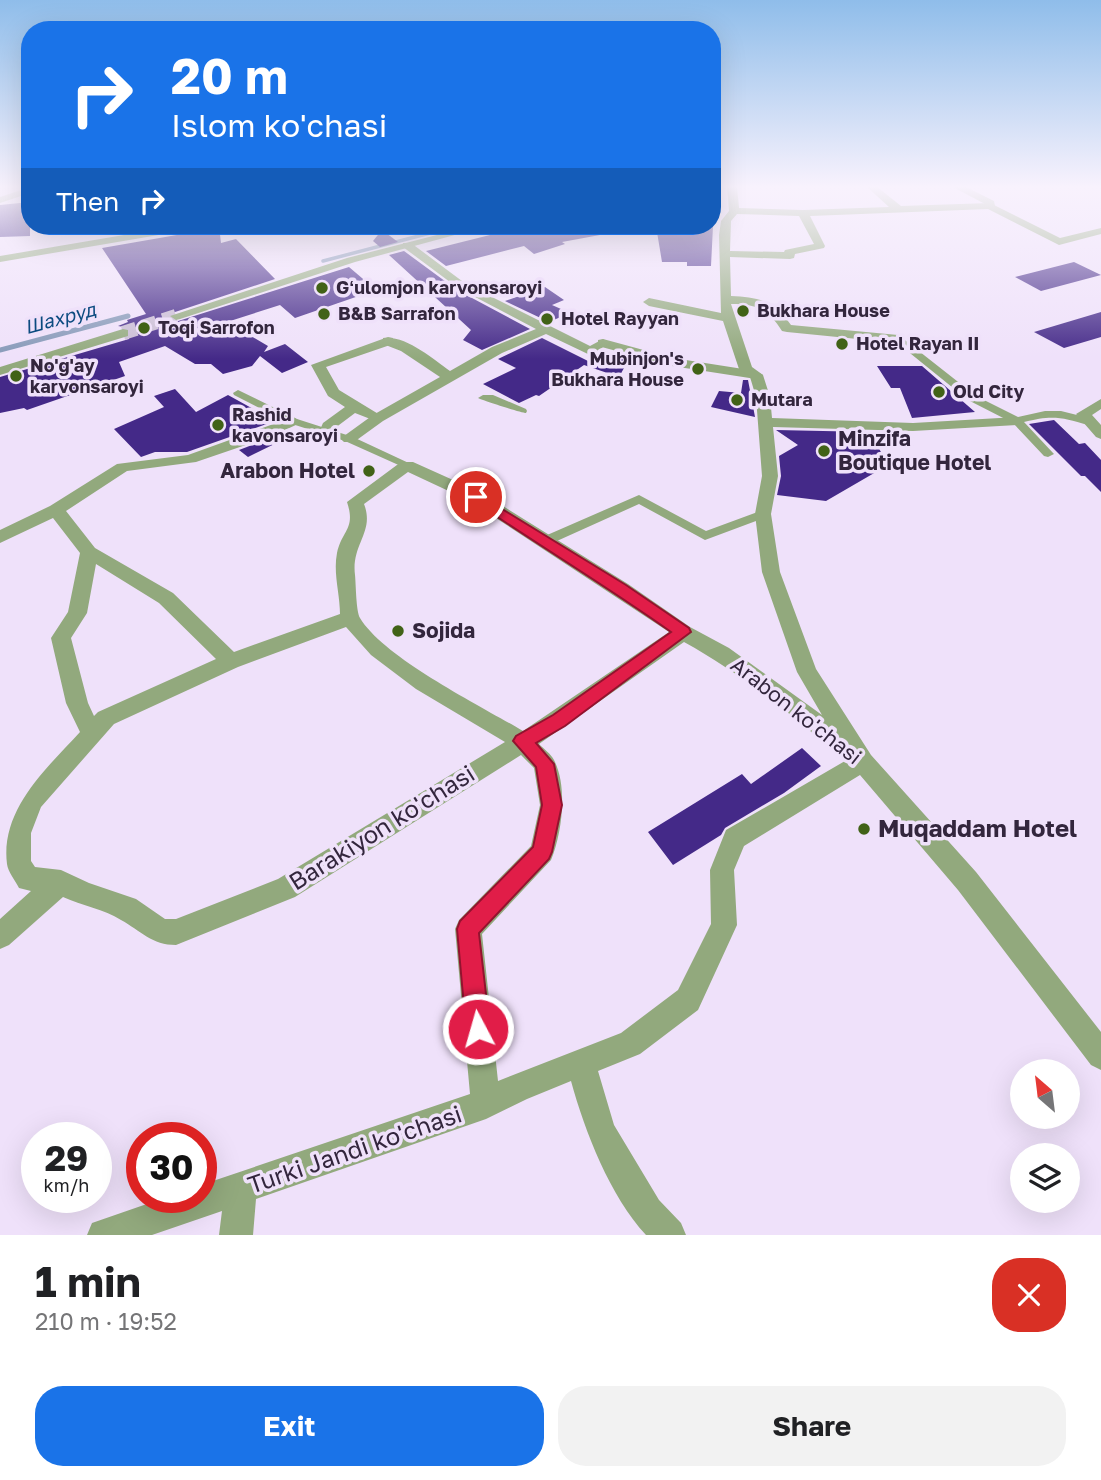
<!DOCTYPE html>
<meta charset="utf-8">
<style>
body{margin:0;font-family:"Golos Text",sans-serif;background:#f2f2f2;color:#202124;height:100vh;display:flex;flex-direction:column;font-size:26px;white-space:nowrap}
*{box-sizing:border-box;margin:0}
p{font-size:23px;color:#757577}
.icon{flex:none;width:38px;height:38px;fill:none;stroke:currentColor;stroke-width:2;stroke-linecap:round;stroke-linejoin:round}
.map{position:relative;height:1235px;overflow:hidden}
.drawer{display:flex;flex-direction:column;background:#fff;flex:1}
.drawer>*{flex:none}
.hud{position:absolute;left:21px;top:21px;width:700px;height:214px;border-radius:28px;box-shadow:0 7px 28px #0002;background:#1a73e8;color:#fff;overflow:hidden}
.needle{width:46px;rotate:332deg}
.fabs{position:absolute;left:1010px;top:1059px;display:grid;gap:14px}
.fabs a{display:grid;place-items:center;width:70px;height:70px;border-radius:50%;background:#fff;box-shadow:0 7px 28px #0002;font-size:35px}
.speed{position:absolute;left:21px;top:1122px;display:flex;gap:14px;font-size:35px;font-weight:700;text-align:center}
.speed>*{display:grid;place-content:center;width:91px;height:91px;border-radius:50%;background:#fff;box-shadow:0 7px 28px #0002;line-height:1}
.speed small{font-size:18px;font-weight:400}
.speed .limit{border:10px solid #d22;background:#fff;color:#111}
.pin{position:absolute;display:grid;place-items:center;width:60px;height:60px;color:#fff;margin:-30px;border:4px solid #fff;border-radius:50%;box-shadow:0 2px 7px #0007}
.me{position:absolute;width:77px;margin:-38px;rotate:354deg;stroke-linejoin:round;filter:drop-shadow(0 0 5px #0008)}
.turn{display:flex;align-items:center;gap:24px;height:147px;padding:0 35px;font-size:32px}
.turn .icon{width:91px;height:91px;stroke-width:2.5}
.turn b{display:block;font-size:49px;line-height:60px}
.then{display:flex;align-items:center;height:66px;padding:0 35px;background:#0003;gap:14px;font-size:26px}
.round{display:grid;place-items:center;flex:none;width:74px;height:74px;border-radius:28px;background:#f2f2f2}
.summary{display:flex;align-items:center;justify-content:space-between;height:119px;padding:0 35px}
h1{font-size:42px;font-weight:700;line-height:52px}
.button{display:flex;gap:14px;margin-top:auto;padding:14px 35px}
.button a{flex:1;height:80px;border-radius:28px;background:#1a73e8;color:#fff;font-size:28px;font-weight:700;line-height:80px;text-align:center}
.button a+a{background:#f2f2f2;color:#202124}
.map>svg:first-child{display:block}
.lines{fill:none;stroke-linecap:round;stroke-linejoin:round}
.stream-far1{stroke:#8699b8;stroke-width:3.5}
.stream{stroke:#8699b8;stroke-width:5}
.building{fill:#442988}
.pedestrian-tunnel{stroke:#c9bcd4;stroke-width:14;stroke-dasharray:14 7;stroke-linecap:butt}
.service{fill:#92a97d;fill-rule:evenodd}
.pedestrian{fill:#92a97d;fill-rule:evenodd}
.minor{fill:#92a97d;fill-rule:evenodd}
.tertiary{fill:#92a97d;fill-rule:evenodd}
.route{fill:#e11d48;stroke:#92132f;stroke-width:2}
.poi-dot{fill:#416217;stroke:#efe1fa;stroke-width:2.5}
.labels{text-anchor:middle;stroke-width:7;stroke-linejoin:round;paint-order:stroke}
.far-poi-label{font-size:18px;font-weight:bold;fill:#33263d;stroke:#efe1fa;text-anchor:start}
.far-water-label{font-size:19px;font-style:italic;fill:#0c4b80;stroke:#efe1fa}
.poi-label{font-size:21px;font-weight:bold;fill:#33263d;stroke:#efe1fa;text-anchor:start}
.street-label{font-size:21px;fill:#33263d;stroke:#efe1fa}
.near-street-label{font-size:24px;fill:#33263d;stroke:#efe1fa}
.near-poi-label{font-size:24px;font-weight:bold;fill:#33263d;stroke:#efe1fa;text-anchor:start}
</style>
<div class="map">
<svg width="1101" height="1235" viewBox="0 0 1101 1235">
<rect width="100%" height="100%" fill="#efe1fa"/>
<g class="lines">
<path class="stream-far1" d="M323 261 457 226"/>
<path class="stream" d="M0 350 128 316"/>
</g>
<g class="building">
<path d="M30 202V236L0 237V205Z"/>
<path d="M201 226H219L221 243 236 239 275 279 169 314 167 317 175 322 349 267 376 290 295 318 280 305 227 322 268 346 264 352 285 344 308 362 282 373 260 356 252 366 223 374 211 364H195L165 346 119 362 125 376 27 410 24 408 0 413V377L129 339 130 328 118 326 128 322 127 320 146 314 102 248 194 232Z"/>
<path d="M492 226H599L600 235 562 242 565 244 534 254 524 246 446 266 426 251 502 232Z"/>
<path d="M656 226H713L711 266H687V262H662Z"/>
<path d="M382 230 398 242 380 247 373 241Z"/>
<path d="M404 251 457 290 530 329 482 350 463 340 471 330 389 255Z"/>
<path d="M1074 262 1101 275 1041 291 1015 277Z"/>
<path d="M545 287 564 300 552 305 570 313 549 322 505 301Z"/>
<path d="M1101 312V337L1064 348 1034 332Z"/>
<path d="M542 338 588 361 605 351 629 359 619 377 584 365 539 396 536 395 519 403 483 384 516 368 498 359Z"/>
<path d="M877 366H922L975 412 912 418 900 388H891Z"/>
<path d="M743 380H748L755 417 711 407 719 391 741 393Z"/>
<path d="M175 389 196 412 228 395 275 421 187 452H155L141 457 114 429 164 407 154 396Z"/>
<path d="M1054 420 1079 444 1085 443 1101 460V492L1085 476H1081L1029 424Z"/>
<path d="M292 430 297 433 248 457 239 450Z"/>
<path d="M776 430 870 432 888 465 826 501 777 495 781 476 779 456 798 445Z"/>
<path d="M802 748 821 766 784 793 725 828 721 835 673 865 648 832 742 774 751 784Z"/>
</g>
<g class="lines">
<path class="pedestrian-tunnel" d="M123 333 176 316"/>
<g class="service">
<path d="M895 337H901L976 396 1018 417 1045 411H1061L1081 416 1093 422 1088 425C1062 417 1051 415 1024 422L1054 454 1048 457 1044 456 1013 423 968 400 895 341Z"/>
<path d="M238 390 297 419 353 437 413 465 407 469 403 467 345 441 289 423 234 395 233 393Z"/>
<path d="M493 395 526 409 527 411 526 413C521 413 482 400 478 398L483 395Z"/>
<path d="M639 495 706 531 763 510 769 514 767 517 705 540 639 504 548 545H538L537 542 538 539Z"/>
</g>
<g class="pedestrian">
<path d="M951 186H964L994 201 995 206 986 208 985 204Z"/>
<path d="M177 226H199L194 229 0 262V256Z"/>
<path d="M472 226H488L355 262 180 319 176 320 170 316 347 258Z"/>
<path d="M123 329 128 330V336L0 375V367Z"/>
<path d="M388 337 393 338V344L326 367 339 390 385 418 378 422 355 413 335 428 332 435H322L319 432 323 423 345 407 328 396 311 365Z"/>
<path d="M603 339 673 358 756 371 763 375 756 379 672 366 598 346V340Z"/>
</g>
<g class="minor">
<path d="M727 186H737L739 208 803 210 889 207 866 186H876L901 206 990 203 1060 238 1101 228V234L1059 245 988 209 810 216 825 246 824 248 795 254 794 258 790 259 730 257 731 296C758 297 775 301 791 325L898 335 904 339 898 343 787 332 782 331C768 309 757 304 731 304L752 367 763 375 770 397 772 418 913 423 1017 417 1024 421 1017 425 913 431 773 427 778 476 771 514 780 572 816 669 871 755 976 872 1101 1032V1070L1091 1065 958 890 860 775 744 846 734 870 737 925 698 1010 640 1054 598 1071 614 1125 659 1200 681 1223 686 1235H646C610 1196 585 1132 571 1081L527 1099 486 1119 256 1199 253 1235H219L222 1211 152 1235H87L92 1223 167 1197H201V1185L470 1094 455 929 459 920 531 846 540 805 534 768 521 755 295 897 176 945C152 945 141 931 121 920 104 909 82 906 63 897L9 945 0 949V919L31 891 19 888C15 880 8 872 7 864 0 809 48 767 80 732L66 703 51 638 68 612 80 553 53 518 0 543V530L50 506 117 464 188 455 293 417 300 421 298 424 272 436 196 462 127 471 66 511 95 548 173 593 234 652 340 614C340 594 333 573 337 553 342 530 356 529 347 502L401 462H413L482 493 628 584 690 627 729 648 822 715 797 672 762 572 755 514 762 476 756 397 750 377 739 369 723 321 649 306 643 302 649 298 721 313 719 235 721 221 729 211ZM737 214 799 216 814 244 785 250 784 252 730 251 731 221ZM408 472 470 501 669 632 523 731C481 706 384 658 360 618 356 611 356 585 355 575 351 544 375 532 364 504ZM96 564 159 603 216 659 98 712 94 716 88 703 71 638 87 613ZM346 627 371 655 416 689 505 742 278 879 176 919H165L136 899 89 883 61 870 35 867 31 861V833L41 807 114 724 238 667ZM684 642C742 674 795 717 845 761L726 830 710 870 711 924 678 990 621 1033 498 1081 482 934 551 860C562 833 568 787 554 760 551 754 544 749 539 744Z"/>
<path d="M30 187V193L0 203V197Z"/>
<path d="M403 243H411L466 284 590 346 603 339 610 343 590 355 546 334 502 353 383 421 354 442H344L341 439 344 436 373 415 440 377 401 351 383 344V338C406 335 433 359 450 371L492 347 536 329 458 288 403 247Z"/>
</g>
<path class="tertiary" d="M1101 399V409L1092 415 1101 425V439L1096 437 1076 414Z"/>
</g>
<linearGradient id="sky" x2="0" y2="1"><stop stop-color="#8fbdea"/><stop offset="0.52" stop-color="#f8f2fd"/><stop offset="1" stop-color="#f8f2fd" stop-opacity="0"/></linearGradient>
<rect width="1101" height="359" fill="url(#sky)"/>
<path class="route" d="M476 493 626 585 689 628 691 632 565 726 536 743 554 764 562 805 552 852 549 859 479 933 490 1029 487 1037 478 1041 470 1037 466 1029 457 929 460 921 533 847 542 805 536 767 513 741 516 736 553 715 671 632C606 586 538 545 472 500L470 497Z"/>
<g class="poi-dot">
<circle cx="322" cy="288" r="7"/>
<circle cx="743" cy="311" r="7"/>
<circle cx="324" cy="314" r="7"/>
<circle cx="547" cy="319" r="7"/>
<circle cx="144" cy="328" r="7"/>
<circle cx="842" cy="344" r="7"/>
<circle cx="698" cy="369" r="7"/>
<circle cx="16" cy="376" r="7"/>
<circle cx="939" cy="392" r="7"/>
<circle cx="737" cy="400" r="7"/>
<circle cx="218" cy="425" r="7"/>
<circle cx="824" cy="451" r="7"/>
<circle cx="369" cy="471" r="7"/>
<circle cx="398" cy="631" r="7"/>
<circle cx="864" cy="829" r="7"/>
</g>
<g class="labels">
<g class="far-poi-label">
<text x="336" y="294">Gʻulomjon karvonsaroyi</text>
<text x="757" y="317">Bukhara House</text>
<text x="338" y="320">B&amp;B Sarrafon</text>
<text x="561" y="325">Hotel Rayyan</text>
<text x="158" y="334">Toqi Sarrofon</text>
<text x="856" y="350">Hotel Rayan II</text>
<text x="684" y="365" text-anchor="end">Mubinjon's<tspan x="684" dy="21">Bukhara House</tspan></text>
<text x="30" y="372">No'g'ay<tspan x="30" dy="21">karvonsaroyi</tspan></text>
<text x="953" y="398">Old City</text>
<text x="751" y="406">Mutara</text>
<text x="232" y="421">Rashid<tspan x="232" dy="21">kavonsaroyi</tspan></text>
</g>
<g class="far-water-label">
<text transform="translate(60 318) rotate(-15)" y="7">Шахруд</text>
</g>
<g class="poi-label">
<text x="838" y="446">Minzifa<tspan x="838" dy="24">Boutique Hotel</tspan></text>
<text x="355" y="478" text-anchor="end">Arabon Hotel</text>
<text x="412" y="638">Sojida</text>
</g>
<g class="street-label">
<text transform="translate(796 711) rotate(38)" y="7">Arabon ko'chasi</text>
</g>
<g class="near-street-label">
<text transform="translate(382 828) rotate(-32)" y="8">Barakiyon ko'chasi</text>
<text transform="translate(355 1150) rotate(-19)" y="8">Turki Jandi ko'chasi</text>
</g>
<g class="near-poi-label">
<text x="878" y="837">Muqaddam Hotel</text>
</g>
</g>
</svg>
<div class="fabs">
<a><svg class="needle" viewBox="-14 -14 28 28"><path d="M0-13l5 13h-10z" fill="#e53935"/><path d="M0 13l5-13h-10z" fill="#757577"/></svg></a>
<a><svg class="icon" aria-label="layers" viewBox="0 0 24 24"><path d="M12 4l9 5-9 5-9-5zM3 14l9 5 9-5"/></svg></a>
</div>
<div class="speed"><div>29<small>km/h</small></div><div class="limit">30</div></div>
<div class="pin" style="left:476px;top:497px;background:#d93025"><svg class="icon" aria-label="arrive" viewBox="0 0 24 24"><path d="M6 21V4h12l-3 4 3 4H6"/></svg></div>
<svg class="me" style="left:478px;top:1029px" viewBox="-20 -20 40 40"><circle r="17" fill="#e11d48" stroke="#fff" stroke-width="3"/><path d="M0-11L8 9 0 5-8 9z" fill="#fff"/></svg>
<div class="hud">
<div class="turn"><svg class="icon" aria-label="right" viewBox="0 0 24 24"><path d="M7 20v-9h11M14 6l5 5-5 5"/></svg><div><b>20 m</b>Islom ko'chasi</div></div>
<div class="then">Then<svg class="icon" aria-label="right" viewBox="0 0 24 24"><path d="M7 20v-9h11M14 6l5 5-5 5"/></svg></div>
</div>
</div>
<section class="drawer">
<div class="summary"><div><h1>1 min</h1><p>210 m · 19:52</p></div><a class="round" style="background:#d93025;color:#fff"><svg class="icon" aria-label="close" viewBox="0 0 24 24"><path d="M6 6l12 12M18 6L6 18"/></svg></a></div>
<div class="button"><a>Exit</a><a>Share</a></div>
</section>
